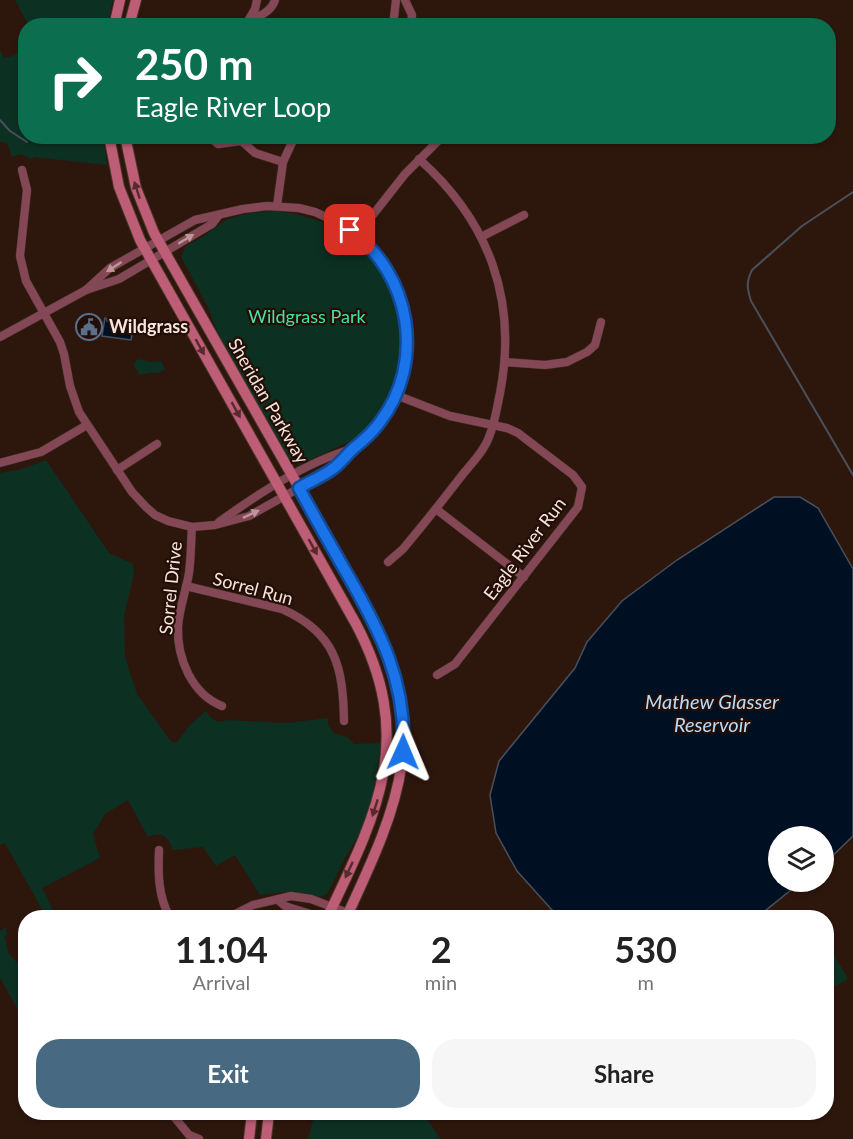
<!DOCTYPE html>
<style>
body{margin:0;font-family:Lato,sans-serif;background:#f6f6f6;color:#222;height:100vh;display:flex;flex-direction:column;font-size:22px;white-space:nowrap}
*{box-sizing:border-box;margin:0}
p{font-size:20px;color:#767676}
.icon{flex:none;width:33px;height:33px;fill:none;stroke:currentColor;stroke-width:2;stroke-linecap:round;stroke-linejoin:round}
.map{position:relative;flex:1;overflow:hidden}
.drawer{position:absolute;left:18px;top:910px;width:816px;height:210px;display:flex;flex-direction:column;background:#fff;border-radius:24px;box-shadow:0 2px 4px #0004}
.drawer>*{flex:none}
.banner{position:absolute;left:18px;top:18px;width:818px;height:126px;border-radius:24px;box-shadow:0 2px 4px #0004;background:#0b6e4f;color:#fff;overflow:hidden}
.fabs{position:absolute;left:768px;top:826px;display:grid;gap:12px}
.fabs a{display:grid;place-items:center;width:66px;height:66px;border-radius:50%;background:#fff;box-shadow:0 2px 4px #0004;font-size:30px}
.pin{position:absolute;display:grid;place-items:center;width:51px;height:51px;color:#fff;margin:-26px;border-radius:12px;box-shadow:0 3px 9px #0006}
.me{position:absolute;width:66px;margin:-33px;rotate:1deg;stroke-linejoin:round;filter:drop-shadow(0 0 4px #0008)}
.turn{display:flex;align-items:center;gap:21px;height:126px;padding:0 18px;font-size:27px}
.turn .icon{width:78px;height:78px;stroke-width:2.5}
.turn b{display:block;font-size:42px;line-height:51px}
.eta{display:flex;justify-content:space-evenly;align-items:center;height:102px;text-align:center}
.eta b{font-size:36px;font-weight:700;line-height:42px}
.action{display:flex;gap:12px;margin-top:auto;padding:12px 18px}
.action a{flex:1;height:69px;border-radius:24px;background:#476981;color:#fff;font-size:24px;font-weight:700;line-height:69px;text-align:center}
.action a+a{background:#f6f6f6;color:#222}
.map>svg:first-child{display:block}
.green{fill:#0c3122}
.water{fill:#001023;stroke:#4a505b;stroke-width:1.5}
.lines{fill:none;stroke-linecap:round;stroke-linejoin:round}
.stream{stroke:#4a505b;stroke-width:2}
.street-casing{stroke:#49342a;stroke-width:9}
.secondary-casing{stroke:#49342a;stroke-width:12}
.street{stroke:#844756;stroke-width:8}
.secondary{stroke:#be5d76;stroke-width:10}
.oneway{fill:#592a2d}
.oneway2{fill:#bc969a}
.route-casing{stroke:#114b97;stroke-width:15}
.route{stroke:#1a73e8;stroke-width:10}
.labels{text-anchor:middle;stroke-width:4.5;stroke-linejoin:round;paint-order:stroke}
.park-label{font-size:18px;fill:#45e3a7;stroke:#230e05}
.poi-label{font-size:18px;font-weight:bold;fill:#f5e5de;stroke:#230e05;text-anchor:start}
.street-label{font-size:18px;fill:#f5e5de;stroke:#230e05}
.water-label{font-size:20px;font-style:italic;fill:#b4dcfe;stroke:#230e05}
</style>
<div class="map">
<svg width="853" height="1139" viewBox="0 0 853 1139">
<rect width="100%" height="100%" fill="#2d170d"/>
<g class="green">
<path d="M15 0H113L107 25 29 26Z"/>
<path d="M25 49 26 136 103 137 107 165 34 157 32 159 21 154 12 157 7 143 0 142V50L4 58 13 56Z"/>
<path d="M274 211C300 213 340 225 359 243 364 248 360 245 364 251 369 258 376 264 381 272 400 304 406 344 394 379L395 382 386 403 383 404 369 425 353 440 299 465 290 460 218 333 206 303 181 257 186 246 204 236 224 221 245 214Z"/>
<path d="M139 359 151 362 161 361 165 369 159 373C151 371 146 375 139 374L134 366 135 362Z"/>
<path d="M46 460 109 553 133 564 134 574 124 616 125 657 137 694 169 739 174 743 177 742 190 725 206 711C211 719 218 724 227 720L287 723 328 718V724L333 733 347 737 354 744 381 743 373 796 363 827 345 858 327 894 320 897 283 892 260 895 235 855 216 866 203 847 173 850C169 837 162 830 148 837L128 800 105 814 93 834 100 858 42 888 53 910 44 913 5 843 0 845V473L22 469Z"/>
<path d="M6 927 7 935 4 936 9 954 18 963 25 978V1022L0 978V931Z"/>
<path d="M834 955 848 979 836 986 827 969V959Z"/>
<path d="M315 1113H423L440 1139H308Z"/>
</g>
<g class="water">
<path d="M105 318 107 319V321L134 325 131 340 102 336Z"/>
<path d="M774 497H800L818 508 853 569V836L824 864V837H778V882H801L756 918H566L552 910 517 871 496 833 490 795 499 761 575 668 587 642 622 601 677 560Z"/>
</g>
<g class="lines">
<g class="stream">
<path d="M0 120 10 131 27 142"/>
<path d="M853 192 802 226 752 270C746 282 747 288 751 301L853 475"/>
</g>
<defs>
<g id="street">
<path d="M405 0 412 15 411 26"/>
<path d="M249 20C260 16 271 12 275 0"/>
<path d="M245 26 255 9 257 0"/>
<path d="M393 26 396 0"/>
<path d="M208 136 218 144 241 141"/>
<path d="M236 136 255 153 283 162"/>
<path d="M22 170 27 190 20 256 26 281 60 342 64 354 70 386 79 412 132 492 146 507 155 515 168 521 192 527 215 525 249 516 333 469 381 421 396 395 402 379 407 352 406 321 398 291 390 274 374 251 357 235 343 225 315 212 299 208 267 206 243 209 195 220 110 268 86 290"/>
<path d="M277 206 283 162 295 136"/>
<path d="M357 235 405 174 443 136"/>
<path d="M481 237 524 215"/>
<path d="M0 337 86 290 119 279 212 224 219 215"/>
<path d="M505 362 545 365 567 362 587 352 595 345 601 322"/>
<path d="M396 395 450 416 507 428 518 433 573 475 582 487 578 507 455 664 437 675"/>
<path d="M0 463 41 452 87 425"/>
<path d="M117 470 157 444"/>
<path d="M436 509 524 577"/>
<path d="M219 522C258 494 306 462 352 449"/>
<path d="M192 527C191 542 191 558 189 573 186 591 179 609 178 627 177 659 192 694 222 706"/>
<path d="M388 562 403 549C423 525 443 500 463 474 472 463 484 451 489 437 495 423 497 407 500 393 518 300 489 221 419 159"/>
<path d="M186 586 282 609C336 633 343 667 344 721"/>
<path d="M159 850C158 874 158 896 170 918"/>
<path d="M278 900 285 906 323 918"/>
<path d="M227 918 253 905 291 896 311 899 348 913"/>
<path d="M171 1113 189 1135 199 1139"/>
</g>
<g id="secondary">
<path d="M114 26 120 0"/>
<path d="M129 26 136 0"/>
<path d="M109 136 119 187 140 240 356 624C416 738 378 812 327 918"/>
<path d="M125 136 136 188 154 233 367 607C432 731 401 800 346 918"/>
<path d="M249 1139 252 1113"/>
<path d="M266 1139 269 1113"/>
</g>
</defs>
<use href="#street" class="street-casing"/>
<use href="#secondary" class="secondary-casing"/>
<use href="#street" class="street"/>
<use href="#secondary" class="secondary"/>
</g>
<defs><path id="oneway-solid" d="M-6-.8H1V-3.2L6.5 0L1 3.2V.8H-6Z" transform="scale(1.5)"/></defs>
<g class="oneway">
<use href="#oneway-solid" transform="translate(137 190) rotate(-108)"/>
<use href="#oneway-solid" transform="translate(200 347) rotate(61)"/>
<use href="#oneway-solid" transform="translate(236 410) rotate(61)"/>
<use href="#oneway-solid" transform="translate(313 547) rotate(61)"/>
<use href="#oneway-solid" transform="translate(375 808) rotate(108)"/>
<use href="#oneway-solid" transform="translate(349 870) rotate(115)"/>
</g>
<g class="oneway2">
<use href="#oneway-solid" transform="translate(186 239) rotate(-31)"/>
<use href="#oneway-solid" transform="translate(114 267) rotate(147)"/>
<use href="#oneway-solid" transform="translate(251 514) rotate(-25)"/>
</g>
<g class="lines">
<defs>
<path id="route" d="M350 230C411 274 426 362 380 422 373 432 364 440 354 448 346 455 340 464 331 470 321 477 309 482 299 488 314 516 330 544 346 572 380 631 407 682 403 752"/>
</defs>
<use href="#route" class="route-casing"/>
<use href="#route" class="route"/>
</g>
<defs>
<symbol id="civic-ring" viewBox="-11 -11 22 22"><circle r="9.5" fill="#230e05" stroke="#5c6f8a" stroke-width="1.5"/><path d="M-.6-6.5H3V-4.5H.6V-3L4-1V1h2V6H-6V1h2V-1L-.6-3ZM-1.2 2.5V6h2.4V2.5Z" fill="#5c6f8a"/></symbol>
</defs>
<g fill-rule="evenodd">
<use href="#civic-ring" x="74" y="312" width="30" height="30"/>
</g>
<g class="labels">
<g class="park-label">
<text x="307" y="323">Wildgrass Park</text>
</g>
<g class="poi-label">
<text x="109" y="333">Wildgrass</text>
</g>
<g class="street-label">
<text transform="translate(268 401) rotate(60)" y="6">Sheridan Parkway</text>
<text transform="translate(525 549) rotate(-53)" y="6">Eagle River Run</text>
<text transform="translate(171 588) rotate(-84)" y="6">Sorrel Drive</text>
<text transform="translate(253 589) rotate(15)" y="6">Sorrel Run</text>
</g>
<g class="water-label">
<text x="712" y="709">Mathew Glasser<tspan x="712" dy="23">Reservoir</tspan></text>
</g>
</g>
</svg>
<div class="fabs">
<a><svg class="icon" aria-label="layers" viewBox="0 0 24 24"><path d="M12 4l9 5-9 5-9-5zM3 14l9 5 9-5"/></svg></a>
</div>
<div class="pin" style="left:350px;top:230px;background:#d93025"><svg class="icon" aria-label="arrive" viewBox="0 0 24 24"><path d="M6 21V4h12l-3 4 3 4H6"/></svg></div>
<svg class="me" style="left:403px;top:752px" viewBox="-20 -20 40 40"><path d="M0-17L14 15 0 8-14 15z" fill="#1a73e8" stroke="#fff" stroke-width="4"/></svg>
<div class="banner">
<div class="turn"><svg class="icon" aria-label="right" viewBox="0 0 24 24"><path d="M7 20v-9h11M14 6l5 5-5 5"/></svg><div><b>250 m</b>Eagle River Loop</div></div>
</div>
<section class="drawer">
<div class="eta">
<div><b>11:04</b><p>Arrival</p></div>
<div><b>2</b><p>min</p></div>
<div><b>530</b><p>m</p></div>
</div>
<div class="action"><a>Exit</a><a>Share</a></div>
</section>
</div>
